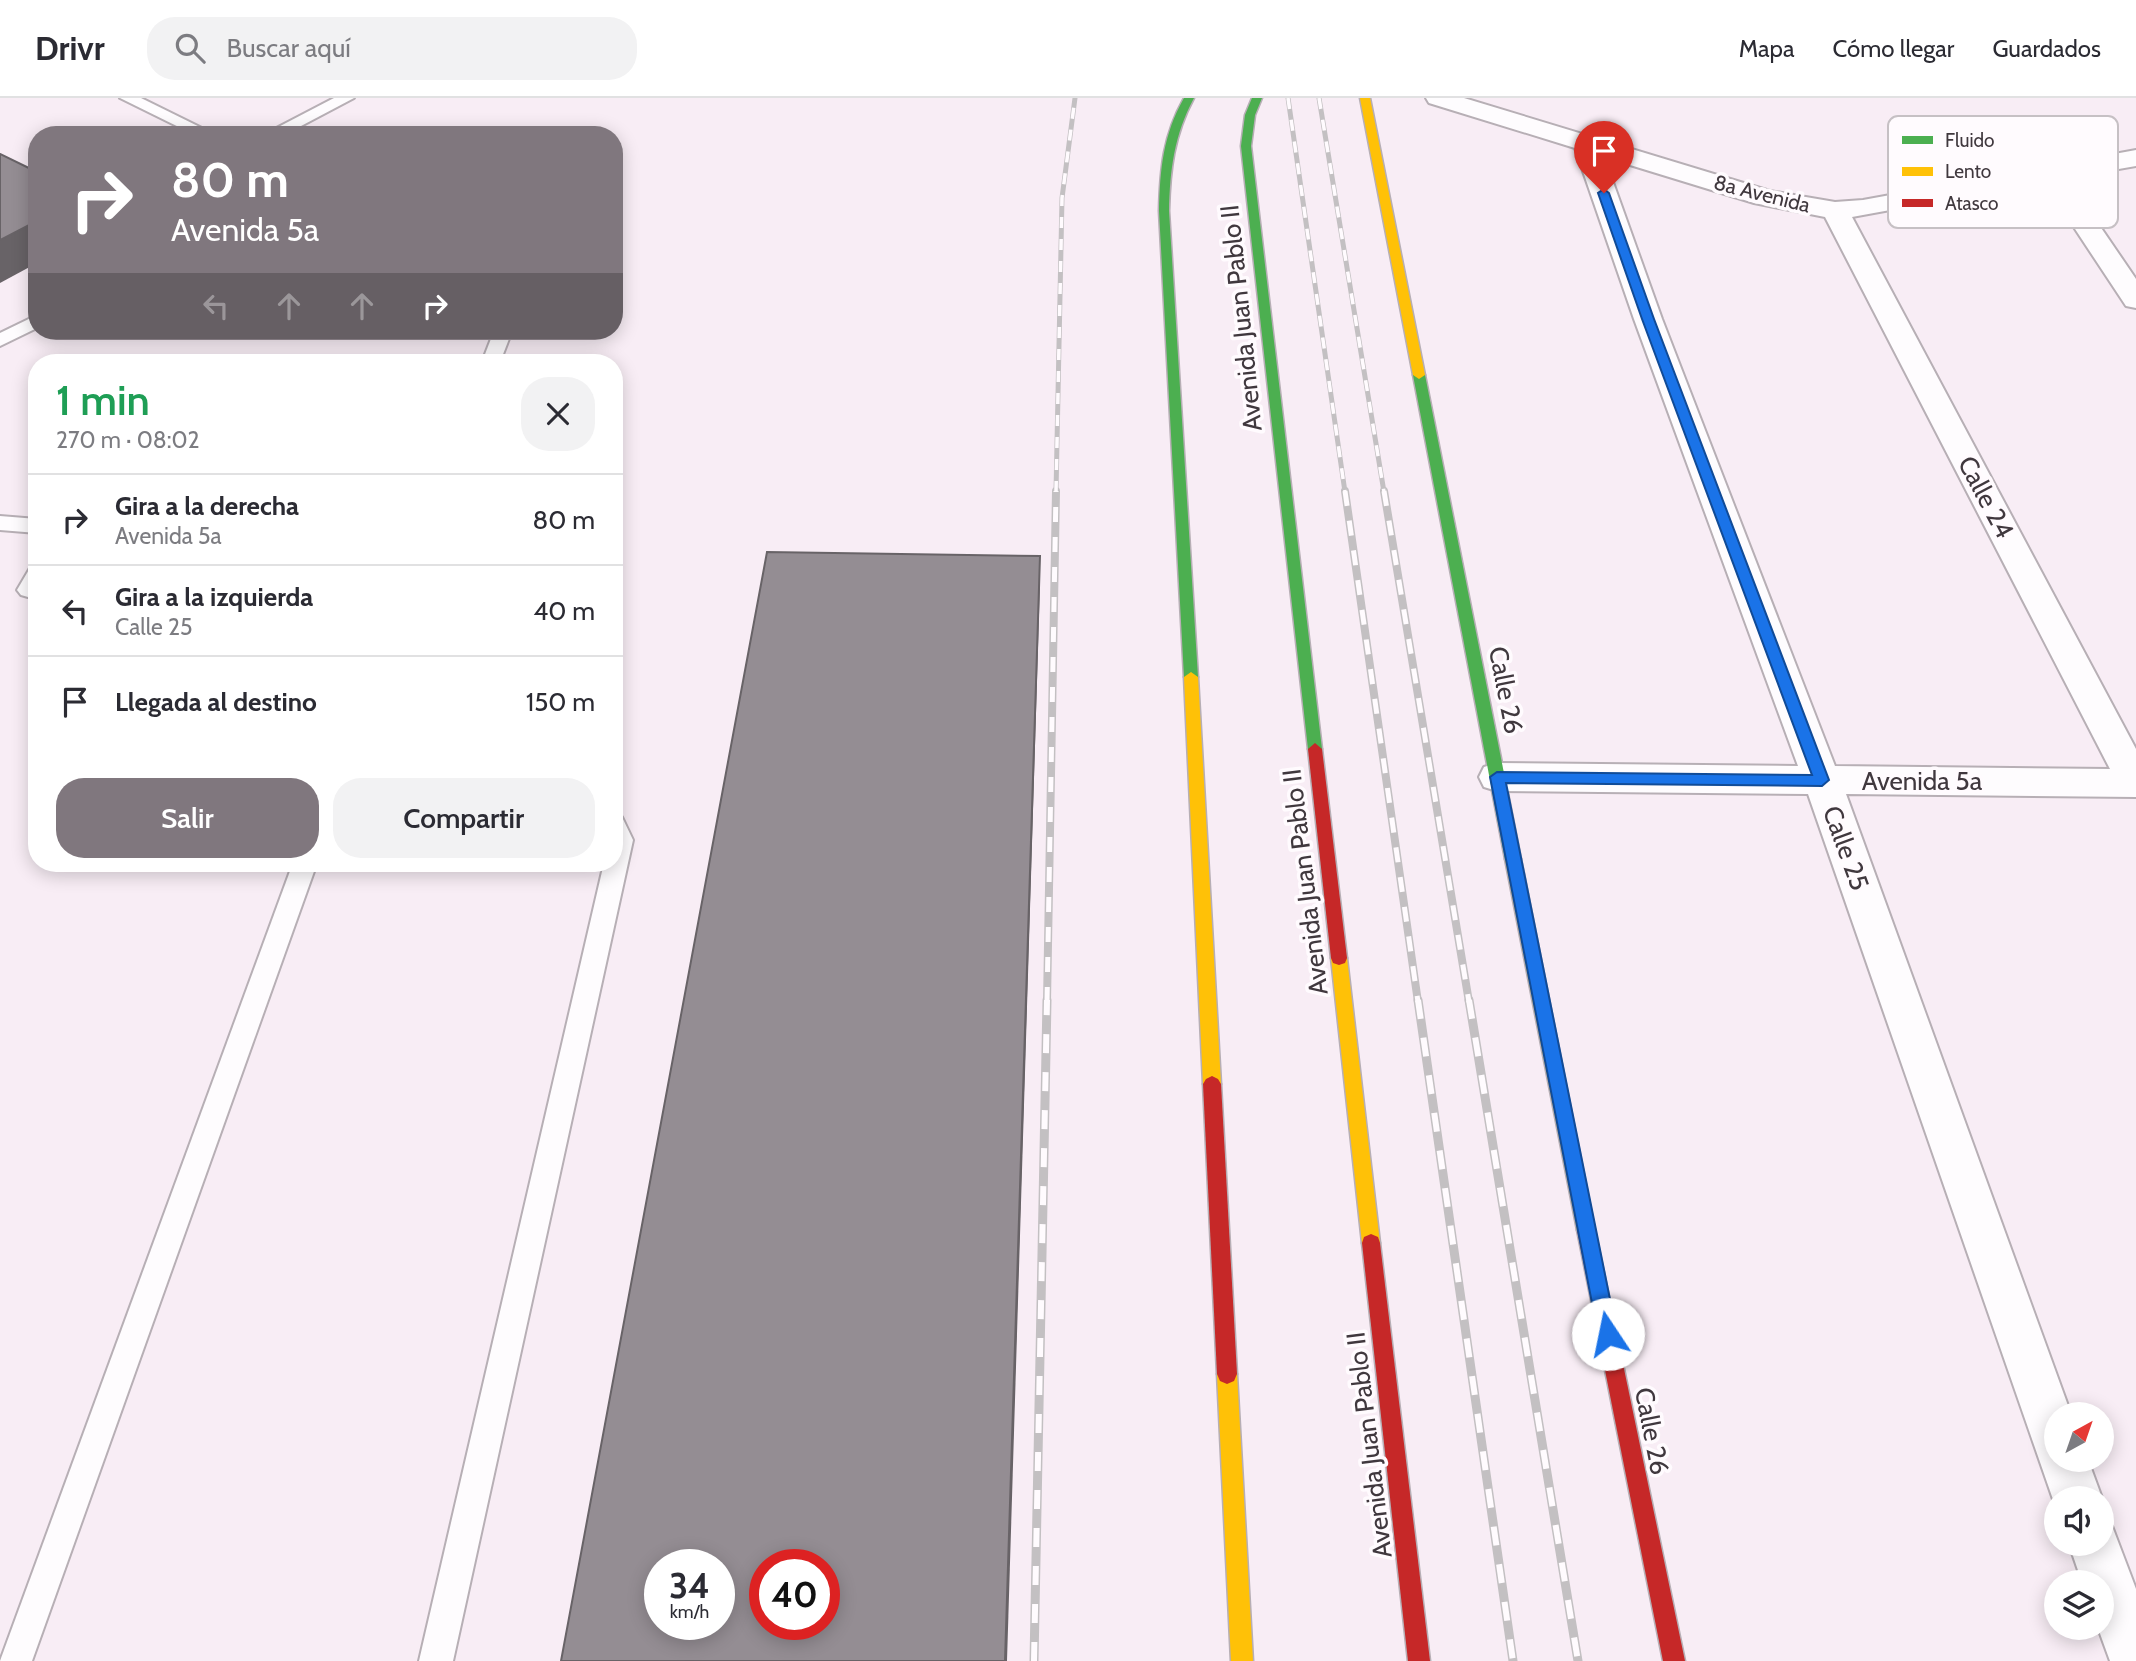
<!DOCTYPE html>
<html lang="es">
<meta charset="utf-8">
<style>
body{margin:0;font-family:Cabin,sans-serif;background:#f2f2f3;color:#2b2b33;height:100vh;display:flex;flex-direction:column;font-size:26px;white-space:nowrap}
*{box-sizing:border-box;margin:0}
p{font-size:23px;color:#7c7c81}
.icon{flex:none;width:38px;height:38px;fill:none;stroke:currentColor;stroke-width:2;stroke-linecap:round;stroke-linejoin:round}
.map{position:relative;flex:1;overflow:hidden}
.details{position:absolute;left:28px;top:256px;width:595px;height:518px;display:flex;flex-direction:column;background:#fff;border-radius:28px;box-shadow:0 4px 18px #0003}
.details>*{flex:none}
.guide{position:absolute;left:28px;top:28px;width:595px;height:214px;border-radius:28px;box-shadow:0 4px 18px #0003;background:#80777e;color:#fff;overflow:hidden}
.needle{width:46px;rotate:40deg}
.buttons{position:absolute;left:2044px;top:1304px;display:grid;gap:14px}
.buttons a{display:grid;place-items:center;width:70px;height:70px;border-radius:50%;background:#fff;box-shadow:0 4px 18px #0003;font-size:35px}
.speed{position:absolute;left:644px;top:1451px;display:flex;gap:14px;font-size:35px;font-weight:700;text-align:center}
.speed>*{display:grid;place-content:center;width:91px;height:91px;border-radius:50%;background:#fff;box-shadow:0 4px 18px #0003;line-height:1}
.speed small{font-size:18px;font-weight:400}
.speed .limit{border:10px solid #d22;background:#fff;color:#111}
.pin{position:absolute;display:grid;place-items:center;width:60px;height:60px;color:#fff;margin:-72px -30px;border-radius:50% 50% 50% 0;rotate:-45deg;box-shadow:0 0 7px #0007}
.pin .icon{rotate:45deg}
.me{position:absolute;width:77px;margin:-38px;rotate:349deg;stroke-linejoin:round;filter:drop-shadow(0 0 5px #0008)}
.turn{display:flex;align-items:center;gap:24px;height:147px;padding:0 28px;font-size:32px}
.turn .icon{width:91px;height:91px;stroke-width:2.5}
.turn b{display:block;font-size:49px;line-height:60px}
.lanes{display:flex;align-items:center;height:66px;padding:0 28px;background:#0003;justify-content:center;gap:35px;direction:ltr}
.lanes .off{opacity:.35}
.round{display:grid;place-items:center;flex:none;width:74px;height:74px;border-radius:28px;background:#f2f2f3}
.headline{display:flex;align-items:center;justify-content:space-between;height:119px;padding:0 28px}
h1{font-size:42px;font-weight:600;line-height:52px;color:#1e9e55}
.action{display:flex;gap:14px;margin-top:auto;padding:14px 28px}
.action a{flex:1;height:80px;border-radius:28px;background:#80777e;color:#fff;font-size:28px;font-weight:600;line-height:80px;text-align:center}
.action a+a{background:#f2f2f3;color:#2b2b33}
ul{padding:0;list-style:none}
li{display:flex;align-items:center;gap:21px;height:91px;padding:0 28px;border-top:2px solid #e1e1e2}
li div{flex:1}
li b{display:block;font-size:26px}
li em{font-style:normal}
header{display:flex;align-items:center;gap:42px;box-sizing:border-box;height:98px;padding:0 35px;background:#fff;border-bottom:2px solid #e1e1e2}
header strong{font-size:33px}
nav{display:flex;gap:38px;margin-inline-start:auto;font-size:24px}
.search{width:490px;height:63px;background:#f2f2f3;display:flex;align-items:center;gap:18px;box-sizing:border-box;padding:0 24px;border-radius:28px;color:#7c7c81;font-size:26px}
.map>svg:first-child{display:block}
.lines{fill:none;stroke-linecap:round;stroke-linejoin:round}
.lane-casing{stroke:#b7afb5;stroke-width:4}
.street-casing{stroke:#b7afb5;stroke-width:4}
.fast-casing{stroke:#b7afb5;stroke-width:3}
.slow-casing{stroke:#b7afb5;stroke-width:3}
.jam-casing{stroke:#b7afb5;stroke-width:3}
.lane{fill:#fefcfe;fill-rule:evenodd}
.street{fill:#fefcfe;fill-rule:evenodd}
.fast{fill:#4caf50;fill-rule:evenodd}
.slow{fill:#ffc107;fill-rule:evenodd}
.jam{fill:#c62828;fill-rule:evenodd}
.rail-far2-casing{stroke:#c3c0c2;stroke-width:5}
.rail-far1-casing{stroke:#c3c0c2;stroke-width:8}
.rail-casing{stroke:#c3c0c2;stroke-width:9}
.rail-far2{stroke:#fffbfe;stroke-width:3.5;stroke-dasharray:11;stroke-linecap:butt}
.rail-far1{stroke:#fffbfe;stroke-width:5;stroke-dasharray:15;stroke-linecap:butt}
.rail{stroke:#fffbfe;stroke-width:6;stroke-dasharray:19;stroke-linecap:butt}
.shaded-wall{fill:#686367}
.building{fill:#948d93;stroke:#686367;stroke-width:2;fill-rule:evenodd}
.route{fill:#1a73e8;stroke:#114b97;stroke-width:2}
.labels{text-anchor:middle;stroke-width:7;stroke-linejoin:round;paint-order:stroke}
.far-street-label{font-size:21px;fill:#40383e;stroke:#fffbfe}
.street-label{font-size:26px;fill:#40383e;stroke:#fffbfe}
.key{fill:#fffbfe;stroke:#c6c0c4;stroke-width:2}
.key-label{font-size:19px;fill:#40383e}
</style>
<header>
<strong>Drivr</strong>
<div class="search"><svg class="icon" aria-label="search" viewBox="0 0 24 24"><circle cx="10" cy="10" r="6"/><path d="M15 15l6 6"/></svg>Buscar aquí</div>
<nav><a>Mapa</a><a>Cómo llegar</a><a>Guardados</a></nav>
</header>
<div class="map">
<svg width="2136" height="1563" viewBox="0 0 2136 1563">
<rect width="100%" height="100%" fill="#f8edf5"/>
<g class="lines">
<defs>
<g id="lane">
<path d="M120 0H141L216 37H195Z"/>
<path d="M334 0H354L284 37H263Z"/>
<path d="M37 217V230L0 248V235Z"/>
<path d="M494 233H512L500 264H482Z"/>
<path d="M0 418 37 421V435L0 432Z"/>
<path d="M37 468V495L28 499 21 497 17 492 30 470Z"/>
<path d="M614 717 622 719 633 742 453 1563H419L604 765H614Z"/>
<path d="M293 765H317L32 1563H0Z"/>
</g>
<g id="street">
<path d="M1426 0H1464L1770 93 1835 104 1863 102 2136 52V68L2067 80 2136 181V210L2126 208 2044 84 1852 119 2136 651V699L1846 696 2071 1316H2056V1362H2088L2102 1400H2056V1410L1808 696 1497 693 1484 689 1479 679 1484 669 1497 665 1798 668 1634 221 1575 50 1429 5ZM1604 59 1754 105 1825 119 2110 671 1835 668 1662 221Z"/>
<path d="M2102 1424 2112 1428 2136 1491V1563H2110L2098 1530H2102V1484H2082L2069 1446H2102Z"/>
</g>
<g id="fast">
<path d="M1184 0H1194C1174 37 1170 72 1169 113L1198 579 1191 584 1184 579 1159 113C1160 71 1163 37 1184 0Z"/>
<path d="M1252 0H1262L1255 17 1251 48 1322 651 1315 657 1308 651 1241 48 1245 17Z"/>
<path d="M1419 273 1425 277 1521 761 1519 765H1507L1505 761 1413 277Z"/>
</g>
<g id="slow">
<path d="M1360 0H1370L1425 277 1419 281 1413 277Z"/>
<path d="M1191 574 1198 579 1221 986 1218 991 1212 994 1206 991 1203 986 1184 579Z"/>
<path d="M1513 755 1519 757 1521 761 1595 1132 1592 1138 1586 1141 1580 1138 1577 1132 1505 761 1507 757Z"/>
<path d="M1339 853 1345 855 1347 860 1380 1145 1378 1151 1371 1154 1364 1151 1362 1145 1331 860 1333 855Z"/>
<path d="M1227 1266 1234 1269 1237 1276 1253 1563H1231L1217 1276 1220 1269Z"/>
</g>
<g id="jam">
<path d="M1315 645 1322 651 1347 860 1345 865 1339 867 1333 865 1331 860 1308 651Z"/>
<path d="M1212 978 1218 981 1221 986 1237 1276 1234 1283 1227 1286 1220 1283 1217 1276 1203 986 1206 981Z"/>
<path d="M1586 1123 1592 1126 1595 1132 1685 1563H1663L1577 1132 1580 1126Z"/>
<path d="M1371 1136 1378 1139 1380 1145 1430 1563H1408L1362 1145 1364 1139Z"/>
</g>
</defs>
<use href="#lane" class="lane-casing"/>
<use href="#street" class="street-casing"/>
<use href="#fast" class="fast-casing"/>
<use href="#slow" class="slow-casing"/>
<use href="#jam" class="jam-casing"/>
<use href="#lane" class="lane"/>
<use href="#street" class="street"/>
<use href="#fast" class="fast"/>
<use href="#slow" class="slow"/>
<use href="#jam" class="jam"/>
<defs>
<g id="rail-far2">
<path d="M1288 0 1345 394"/>
<path d="M1319 0 1384 394"/>
<path d="M1056 394 1062 100 1075 0"/>
</g>
<g id="rail-far1">
<path d="M1345 393 1418 904"/>
<path d="M1384 393 1469 904"/>
<path d="M1047 904 1056 393"/>
</g>
<g id="rail">
<path d="M1418 902 1513 1563"/>
<path d="M1469 902 1578 1563"/>
<path d="M1034 1563 1047 902"/>
</g>
</defs>
<use href="#rail-far2" class="rail-far2-casing"/>
<use href="#rail-far1" class="rail-far1-casing"/>
<use href="#rail" class="rail-casing"/>
<use href="#rail-far2" class="rail-far2"/>
<use href="#rail-far1" class="rail-far1"/>
<use href="#rail" class="rail"/>
</g>
<g class="shaded-wall">
<path d="M37 123V165L0 185V142Z"/>
<path d="M1040 458V484L1007 1563H1005Z"/>
</g>
<g class="building">
<path d="M0 56 37 74V123L0 142Z"/>
<path d="M767 454 1040 458 1005 1563H561ZM660 1466H719V1526H660ZM765 1466H824V1526H765Z"/>
</g>
<path class="route" d="M1604 91 1609 95 1654 221 1829 682 1822 688 1506 685 1617 1236 1614 1243 1608 1246 1601 1243 1598 1236 1490 679 1497 674 1812 677 1642 221 1598 95Z"/>
<g class="labels">
<g class="far-street-label">
<text transform="translate(1762 96) rotate(14)" y="7">8a Avenida</text>
</g>
<g class="street-label">
<text transform="translate(1241 220) rotate(-96)" y="9">Avenida Juan Pablo II</text>
<text transform="translate(1986 399) rotate(62)" y="9">Calle 24</text>
<text transform="translate(1506 592) rotate(79)" y="9">Calle 26</text>
<text x="1922" y="692">Avenida 5a</text>
<text transform="translate(1846 750) rotate(70)" y="9">Calle 25</text>
<text transform="translate(1305 784) rotate(-97)" y="9">Avenida Juan Pablo II</text>
<text transform="translate(1652 1333) rotate(79)" y="9">Calle 26</text>
<text transform="translate(1369 1347) rotate(-97)" y="9">Avenida Juan Pablo II</text>
</g>
</g>
<rect x="1888" y="18" width="230" height="112" rx="10" class="key"/>
<rect x="1902" y="38" width="31" height="8" fill="#4caf50"/>
<rect x="1902" y="69" width="31" height="9" fill="#ffc107"/>
<rect x="1902" y="101" width="31" height="8" fill="#c62828"/>
<g class="key-label">
<text x="1945" y="49">Fluido</text>
<text x="1945" y="80">Lento</text>
<text x="1945" y="112">Atasco</text>
</g>
</svg>
<div class="buttons">
<a><svg class="needle" viewBox="-14 -14 28 28"><path d="M0-13l5 13h-10z" fill="#e53935"/><path d="M0 13l5-13h-10z" fill="#7c7c81"/></svg></a>
<a><svg class="icon" aria-label="sound" viewBox="0 0 24 24"><path d="M4 9h4l5-4v14l-5-4H4zM17 9q2 3 0 6"/></svg></a>
<a><svg class="icon" aria-label="layers" viewBox="0 0 24 24"><path d="M12 4l9 5-9 5-9-5zM3 14l9 5 9-5"/></svg></a>
</div>
<div class="speed"><div>34<small>km/h</small></div><div class="limit">40</div></div>
<div class="pin" style="left:1604px;top:95px;background:#d93025"><svg class="icon" aria-label="arrive" viewBox="0 0 24 24"><path d="M6 21V4h12l-3 4 3 4H6"/></svg></div>
<svg class="me" style="left:1608px;top:1236px" viewBox="-20 -20 40 40"><circle r="19" fill="#fff"/><path d="M0-13L10 11 0 6-10 11z" fill="#1a73e8"/></svg>
<div class="guide">
<div class="turn"><svg class="icon" aria-label="right" viewBox="0 0 24 24"><path d="M7 20v-9h11M14 6l5 5-5 5"/></svg><div><b>80 m</b>Avenida 5a</div></div>
<div class="lanes"><svg class="icon off" aria-label="left" viewBox="0 0 24 24"><path d="M17 20v-9H6M10 6l-5 5 5 5"/></svg><svg class="icon off" aria-label="ahead" viewBox="0 0 24 24"><path d="M12 20V5M6 11l6-6 6 6"/></svg><svg class="icon off" aria-label="ahead" viewBox="0 0 24 24"><path d="M12 20V5M6 11l6-6 6 6"/></svg><svg class="icon" aria-label="right" viewBox="0 0 24 24"><path d="M7 20v-9h11M14 6l5 5-5 5"/></svg></div>
</div>
<section class="details">
<div class="headline"><div><h1>1 min</h1><p>270 m · 08:02</p></div><a class="round"><svg class="icon" aria-label="close" viewBox="0 0 24 24"><path d="M6 6l12 12M18 6L6 18"/></svg></a></div>
<ul>
<li><svg class="icon" aria-label="right" viewBox="0 0 24 24"><path d="M7 20v-9h11M14 6l5 5-5 5"/></svg><div><b>Gira a la derecha</b><p>Avenida 5a</p></div><em>80 m</em></li>
<li><svg class="icon" aria-label="left" viewBox="0 0 24 24"><path d="M17 20v-9H6M10 6l-5 5 5 5"/></svg><div><b>Gira a la izquierda</b><p>Calle 25</p></div><em>40 m</em></li>
<li><svg class="icon" aria-label="arrive" viewBox="0 0 24 24"><path d="M6 21V4h12l-3 4 3 4H6"/></svg><div><b>Llegada al destino</b></div><em>150 m</em></li>
</ul>
<div class="action"><a>Salir</a><a>Compartir</a></div>
</section>
</div>
